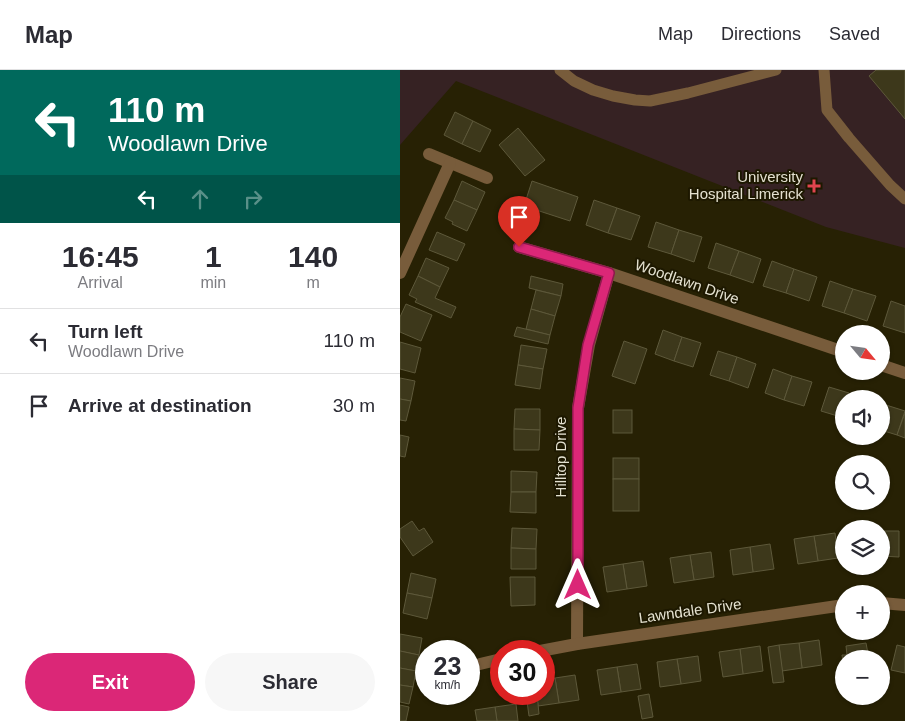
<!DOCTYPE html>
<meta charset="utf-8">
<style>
body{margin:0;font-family:Arial,sans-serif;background:#f7f7f7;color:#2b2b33;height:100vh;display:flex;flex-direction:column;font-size:19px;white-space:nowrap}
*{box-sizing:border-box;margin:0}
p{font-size:16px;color:#7c7c81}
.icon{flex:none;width:28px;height:28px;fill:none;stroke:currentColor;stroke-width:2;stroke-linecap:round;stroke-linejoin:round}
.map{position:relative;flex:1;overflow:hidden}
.sheet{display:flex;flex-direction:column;background:#fff;width:400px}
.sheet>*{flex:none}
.guide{background:#00695c;color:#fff;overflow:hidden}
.needle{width:32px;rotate:119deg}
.controls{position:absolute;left:435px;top:255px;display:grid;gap:10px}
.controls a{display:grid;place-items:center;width:55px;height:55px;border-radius:50%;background:#fff;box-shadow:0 1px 4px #0004;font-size:25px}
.speed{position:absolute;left:15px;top:570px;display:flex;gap:10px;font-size:25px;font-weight:700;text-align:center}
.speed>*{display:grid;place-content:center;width:65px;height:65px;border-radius:50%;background:#fff;box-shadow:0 1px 4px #0004;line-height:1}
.speed small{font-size:12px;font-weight:400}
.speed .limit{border:8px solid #d22;background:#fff;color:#111}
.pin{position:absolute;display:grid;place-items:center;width:42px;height:42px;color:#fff;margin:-51px -21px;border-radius:50% 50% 50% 0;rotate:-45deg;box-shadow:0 0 5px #0007}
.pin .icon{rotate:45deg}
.me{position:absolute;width:55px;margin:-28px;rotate:0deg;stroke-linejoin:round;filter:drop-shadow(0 0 4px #0008)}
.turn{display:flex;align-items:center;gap:18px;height:105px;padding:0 25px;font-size:22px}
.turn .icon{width:65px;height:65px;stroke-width:2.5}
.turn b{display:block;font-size:35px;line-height:42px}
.lanes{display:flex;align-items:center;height:48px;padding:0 25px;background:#0003;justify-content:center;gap:25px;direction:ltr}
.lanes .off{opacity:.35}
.eta{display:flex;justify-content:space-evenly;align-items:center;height:85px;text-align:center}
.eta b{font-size:30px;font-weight:800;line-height:35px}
.cta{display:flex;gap:10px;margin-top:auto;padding:10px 25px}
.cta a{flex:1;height:58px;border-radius:30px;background:#db2777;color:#fff;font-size:20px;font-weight:800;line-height:58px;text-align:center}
.cta a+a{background:#f7f7f7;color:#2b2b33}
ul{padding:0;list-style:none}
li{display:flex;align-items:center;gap:15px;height:65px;padding:0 25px;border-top:1px solid #e1e1e2}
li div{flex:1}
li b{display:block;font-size:19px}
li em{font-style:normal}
header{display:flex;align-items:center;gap:30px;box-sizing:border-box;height:70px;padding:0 25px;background:#fff;border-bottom:1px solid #e1e1e2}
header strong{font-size:24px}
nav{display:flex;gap:28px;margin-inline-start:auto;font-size:18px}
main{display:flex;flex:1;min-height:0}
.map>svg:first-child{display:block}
.medical{fill:#362223}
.building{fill:#3d381b;stroke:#5d583a}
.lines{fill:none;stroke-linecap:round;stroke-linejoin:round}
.lane{stroke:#785c3b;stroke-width:11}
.street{stroke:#785c3b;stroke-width:12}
.route-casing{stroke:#8e194d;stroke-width:12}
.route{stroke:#db2777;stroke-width:9}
.health-dot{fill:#e0444e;stroke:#1d1800;stroke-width:2}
.labels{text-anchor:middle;stroke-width:4;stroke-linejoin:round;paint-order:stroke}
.poi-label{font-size:15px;fill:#e4e1d0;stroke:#1d1800;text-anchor:end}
.street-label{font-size:15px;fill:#e4e1d0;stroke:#1d1800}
</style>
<header>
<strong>Map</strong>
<nav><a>Map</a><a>Directions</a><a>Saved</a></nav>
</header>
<main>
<section class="sheet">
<div class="guide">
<div class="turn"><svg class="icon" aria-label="left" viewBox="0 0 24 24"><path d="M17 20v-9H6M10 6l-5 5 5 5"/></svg><div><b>110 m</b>Woodlawn Drive</div></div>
<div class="lanes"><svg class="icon" aria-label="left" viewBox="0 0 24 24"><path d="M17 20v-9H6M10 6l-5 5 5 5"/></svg><svg class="icon off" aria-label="ahead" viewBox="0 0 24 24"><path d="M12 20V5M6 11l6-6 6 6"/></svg><svg class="icon off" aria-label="right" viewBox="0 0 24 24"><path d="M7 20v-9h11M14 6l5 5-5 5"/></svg></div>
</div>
<div class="eta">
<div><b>16:45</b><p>Arrival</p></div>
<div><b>1</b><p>min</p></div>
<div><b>140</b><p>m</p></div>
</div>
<ul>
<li><svg class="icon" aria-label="left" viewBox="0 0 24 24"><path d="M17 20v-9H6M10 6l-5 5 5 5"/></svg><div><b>Turn left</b><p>Woodlawn Drive</p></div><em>110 m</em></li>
<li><svg class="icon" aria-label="arrive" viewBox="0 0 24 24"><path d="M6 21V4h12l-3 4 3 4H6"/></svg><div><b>Arrive at destination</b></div><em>30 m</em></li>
</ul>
<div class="cta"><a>Exit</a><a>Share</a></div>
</section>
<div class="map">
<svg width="505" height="651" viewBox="0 0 505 651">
<rect width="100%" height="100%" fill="#272104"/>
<path class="medical" d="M0 0H505V178L426 157 56 11 0 75Z"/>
<g class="building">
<path d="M476 0H505V49L469 6Z"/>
<path d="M55 42 73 51 62 74 44 65Z"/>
<path d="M73 51 91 60 80 82 62 74Z"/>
<path d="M118 58 145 90 125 106 99 75Z"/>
<path d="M62 111 85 122 77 140 54 130Z"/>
<path d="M132 111 178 127 170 151 124 136Z"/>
<path d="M54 130 77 140 67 161 52 154 53 152 45 148Z"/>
<path d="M194 130 217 138 208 163 186 155Z"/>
<path d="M217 138 240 146 231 170 208 163Z"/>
<path d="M256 152 279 160 271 184 248 177Z"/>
<path d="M279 160 302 167 294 192 271 184Z"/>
<path d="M37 162 65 174 57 191 29 180Z"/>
<path d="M316 173 339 181 330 205 308 198Z"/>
<path d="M339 181 361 189 353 213 330 205Z"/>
<path d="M26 188 49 198 40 217 18 206Z"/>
<path d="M372 191 394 199 386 223 363 216Z"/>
<path d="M394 199 417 207 409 231 386 223Z"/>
<path d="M18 206 40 217 35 228 56 237 51 248 15 232 17 229 9 225Z"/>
<path d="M131 206 163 214 161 226 129 218Z"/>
<path d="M430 211 453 219 444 243 422 236Z"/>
<path d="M453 219 476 226 467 251 444 243Z"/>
<path d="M136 220 161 226 155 246 131 239Z"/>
<path d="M491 231 505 236V263L483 256Z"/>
<path d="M6 234 32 245 21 271 0 262V247Z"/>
<path d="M131 239 155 246 150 265 126 259Z"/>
<path d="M117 257 150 265 148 274 114 266Z"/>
<path d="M263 260 282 267 274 291 255 284Z"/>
<path d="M282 267 301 273 293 297 274 291Z"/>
<path d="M224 271 247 279 235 314 212 306Z"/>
<path d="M0 272 21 278 15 303 0 299Z"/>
<path d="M121 275 147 279 143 299 118 295Z"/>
<path d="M318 281 337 287 329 311 310 305Z"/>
<path d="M337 287 356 294 348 318 329 311Z"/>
<path d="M118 295 143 299 140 319 115 315Z"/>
<path d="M373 299 392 306 384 330 365 323Z"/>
<path d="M392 306 412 312 404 336 384 330Z"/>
<path d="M0 308 15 311 11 331 0 329Z"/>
<path d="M429 317 449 323 447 329H444V338L441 347 421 341Z"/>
<path d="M0 329 11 331 6 351 0 350Z"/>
<path d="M486 335 505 341 497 365 481 360V350Z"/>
<path d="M115 339H140V360L114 359Z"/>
<rect x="213" y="340" width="19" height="23"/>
<path d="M505 343V368L497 365Z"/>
<path d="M114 359 140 360 139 380H114Z"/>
<path d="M0 365 9 367 5 387 0 386Z"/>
<rect x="213" y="388" width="26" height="21"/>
<path d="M111 401 137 402 136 422H111Z"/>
<rect x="213" y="409" width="26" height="32"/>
<path d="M111 422H136V443L110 442Z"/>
<path d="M12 451 19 461 24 458 33 472 13 486 0 467V459Z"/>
<path d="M112 458 137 459 136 479 111 478Z"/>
<path d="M481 461H499V487L481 486Z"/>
<path d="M435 463 438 488 418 491 414 466Z"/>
<path d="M414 466 418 491 398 494 394 469Z"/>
<path d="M370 474 374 499 353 502 350 477Z"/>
<path d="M350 477 353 502 333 505 330 480Z"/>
<path d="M111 478 136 479V499H111Z"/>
<path d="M311 482 314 507 294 510 290 485Z"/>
<path d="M290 485 294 510 274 513 270 488Z"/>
<path d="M243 491 247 516 227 519 223 494Z"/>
<path d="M223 494 227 519 207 522 203 497Z"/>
<path d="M11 503 36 509 32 528 7 523Z"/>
<path d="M110 507H135V535L111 536Z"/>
<path d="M7 523 32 528 27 549 3 543Z"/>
<path d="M0 564 22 568 19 585 0 581Z"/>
<path d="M419 570 422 595 402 598 399 573Z"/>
<path d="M399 573 402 598 382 601 379 575Z"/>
<path d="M466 573 469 589H444V598L442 585H447L446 576Z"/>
<path d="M379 575 384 612 373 613 368 577Z"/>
<path d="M497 575 505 577V603L491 600Z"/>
<path d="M360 576 363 601 343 604 340 579Z"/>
<path d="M340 579 343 604 323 607 319 582Z"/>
<path d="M0 581 19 585 16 601 0 598Z"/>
<path d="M298 586 301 611 281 614 277 589Z"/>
<path d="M277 589 281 614 260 617 257 592Z"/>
<path d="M237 594 241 619 221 622 217 597Z"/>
<path d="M217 597 221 622 201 625 197 600Z"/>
<path d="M0 598 16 601 13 617 0 615Z"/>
<path d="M175 605 179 630 159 633 155 608Z"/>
<path d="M155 608 159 633 138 636 137 624H144V610Z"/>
<path d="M0 615 13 617 9 634 0 632Z"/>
<path d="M126 624H137L139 644 129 646Z"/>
<path d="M249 624 253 647 242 649 238 626Z"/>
<path d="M116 634 118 651H97L95 637Z"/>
<path d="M0 635 9 637 6 651H0Z"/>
<path d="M95 637 97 651H77L75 640Z"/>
</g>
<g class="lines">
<g class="lane">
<path d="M160 0 174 11 193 20 213 26 235 30 250 31 288 23 376 0"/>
<path d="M424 0 427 40 449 68 490 115 505 129"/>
</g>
<g class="street">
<path d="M29 84 87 108"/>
<path d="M119 177 209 203 444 282"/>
<path d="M0 203 50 93"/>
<path d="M481 295 505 303"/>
<path d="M481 533 505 535"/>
<path d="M177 574 178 338 189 275 209 203"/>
<path d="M140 581 177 574 444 535"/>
<path d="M80 594 101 589"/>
</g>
</g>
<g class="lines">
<defs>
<path id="route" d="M119 177 209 203 188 275 178 338V515"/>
</defs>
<use href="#route" class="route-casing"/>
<use href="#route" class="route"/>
</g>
<path class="health-dot" d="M411.5 108.5h5v5h5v5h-5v5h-5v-5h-5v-5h5z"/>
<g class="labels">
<g class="poi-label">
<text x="403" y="112">University<tspan x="403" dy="17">Hospital Limerick</tspan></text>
</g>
<g class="street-label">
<text transform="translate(287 212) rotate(19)" y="5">Woodlawn Drive</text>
<text transform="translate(161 387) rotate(-90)" y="5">Hilltop Drive</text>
<text transform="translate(290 541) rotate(-8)" y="5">Lawndale Drive</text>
</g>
</g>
</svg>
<div class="controls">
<a><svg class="needle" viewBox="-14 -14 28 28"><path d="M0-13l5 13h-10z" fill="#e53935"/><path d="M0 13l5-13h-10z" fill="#7c7c81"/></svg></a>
<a><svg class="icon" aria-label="sound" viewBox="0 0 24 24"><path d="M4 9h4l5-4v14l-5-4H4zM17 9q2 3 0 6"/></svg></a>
<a><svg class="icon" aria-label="search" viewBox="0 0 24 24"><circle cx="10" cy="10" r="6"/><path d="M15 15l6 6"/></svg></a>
<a><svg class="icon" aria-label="layers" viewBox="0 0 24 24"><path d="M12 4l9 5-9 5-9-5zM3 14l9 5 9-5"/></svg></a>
<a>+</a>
<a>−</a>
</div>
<div class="speed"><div>23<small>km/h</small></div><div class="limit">30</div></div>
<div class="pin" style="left:119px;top:177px;background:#d93025"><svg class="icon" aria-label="arrive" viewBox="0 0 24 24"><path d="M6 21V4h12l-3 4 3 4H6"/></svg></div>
<svg class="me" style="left:178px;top:515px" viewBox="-20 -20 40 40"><path d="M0-17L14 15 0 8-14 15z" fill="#db2777" stroke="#fff" stroke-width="4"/></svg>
</div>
</main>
